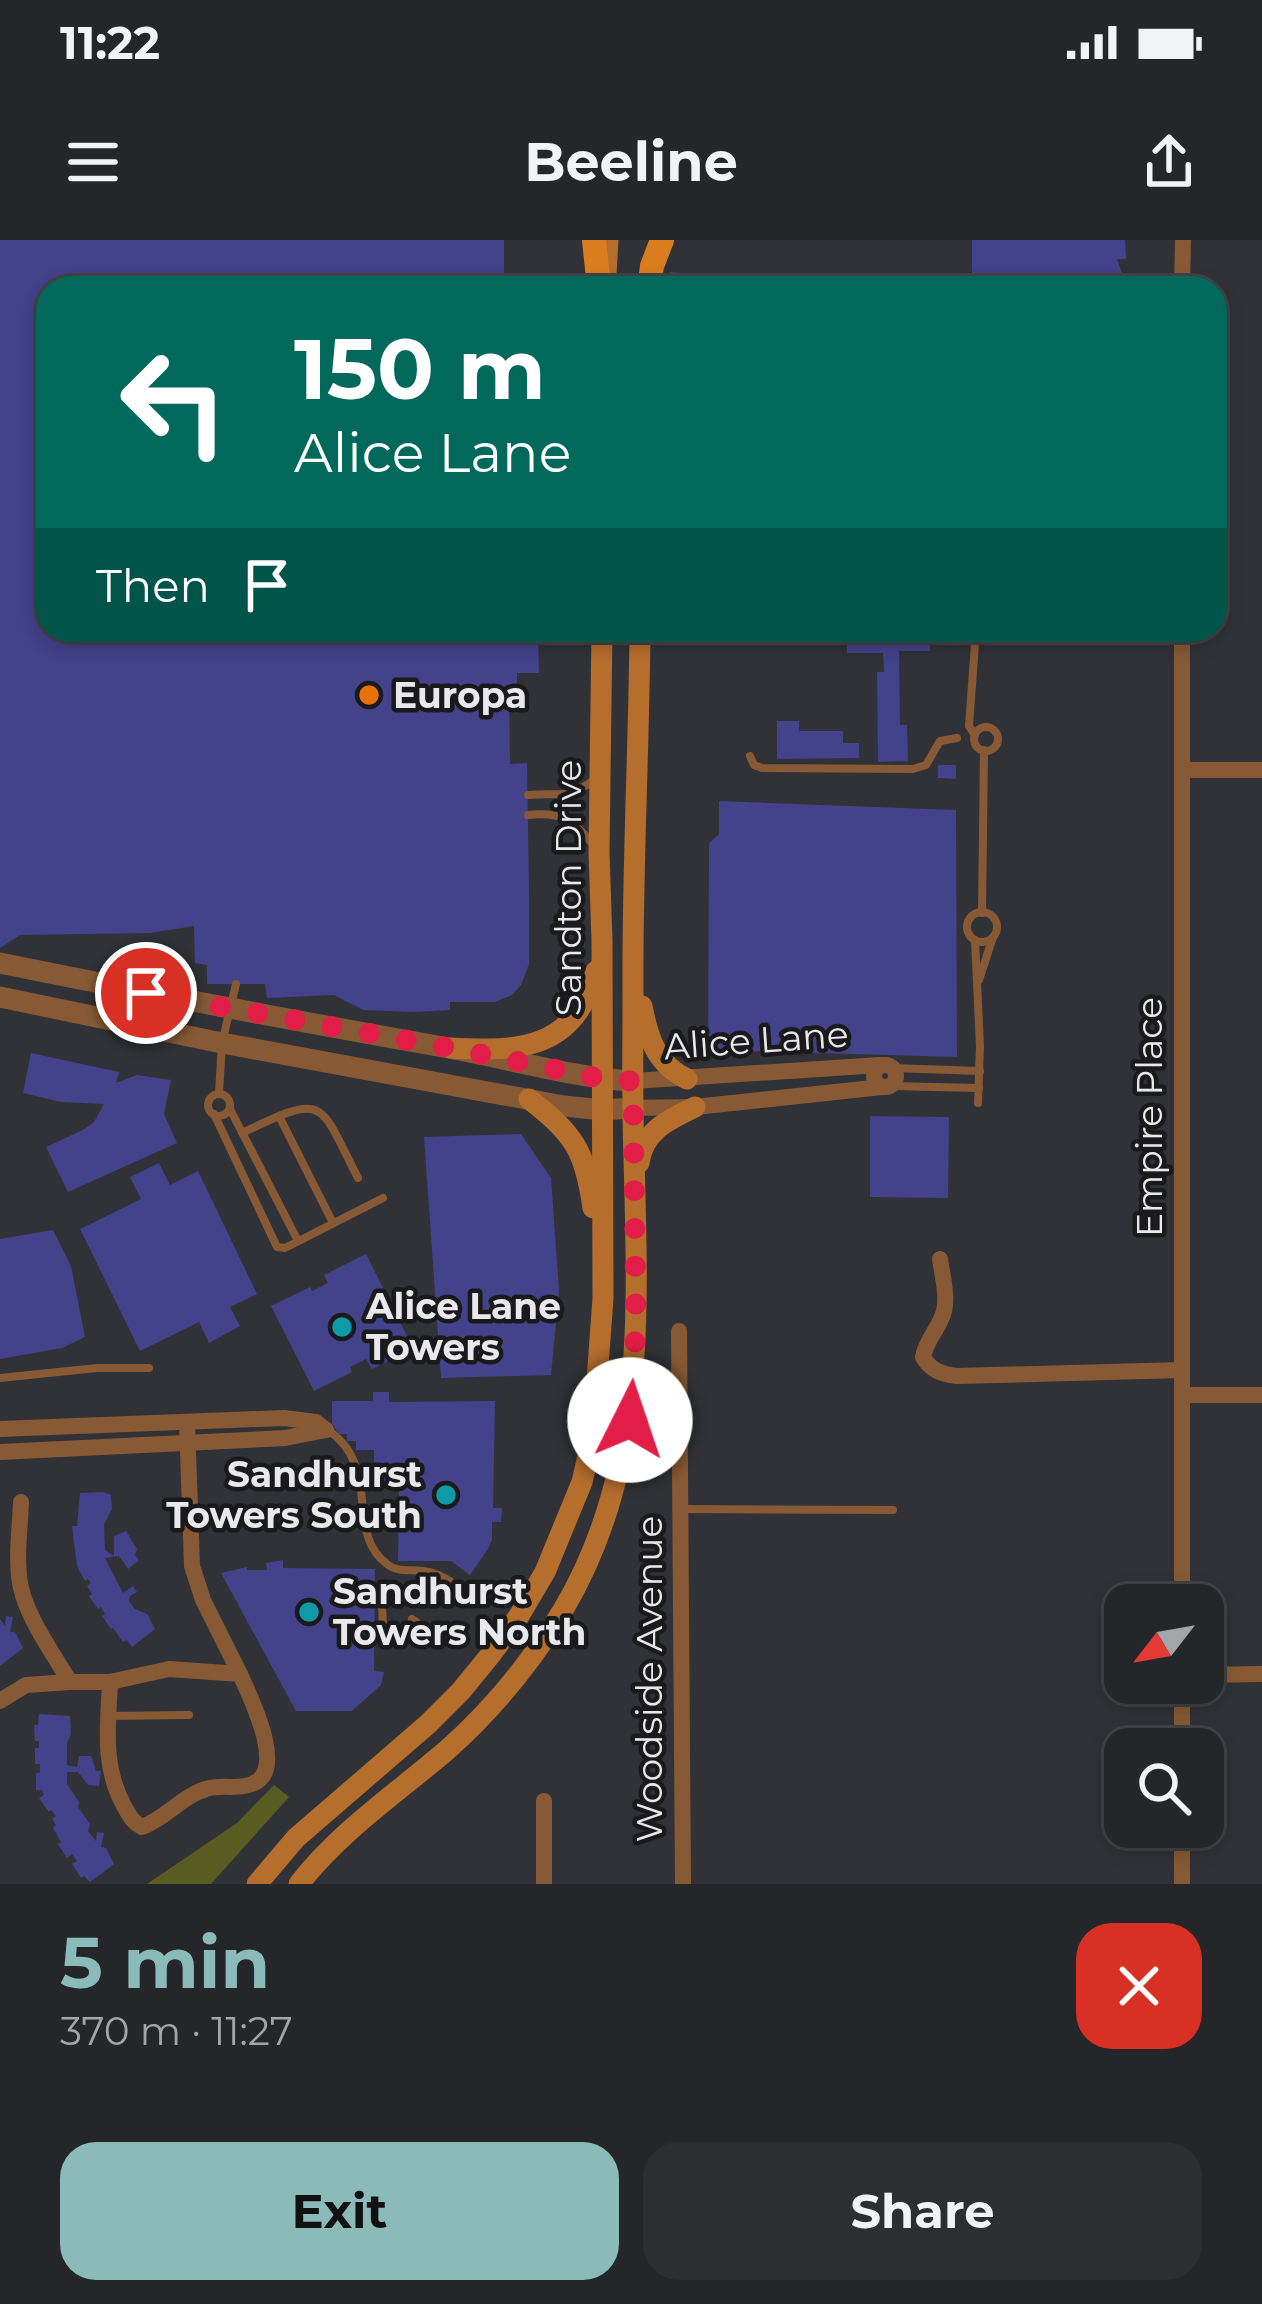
<!DOCTYPE html>
<meta charset="utf-8">
<style>
body{margin:0;font-family:Montserrat,sans-serif;background:#2d2e31;color:#f1f3f6;height:100vh;display:flex;flex-direction:column;font-size:45px;white-space:nowrap}
*{box-sizing:border-box;margin:0}
p{font-size:39px;color:#a3a5a8}
.icon{flex:none;width:66px;height:66px;fill:none;stroke:currentColor;stroke-width:2;stroke-linecap:round;stroke-linejoin:round}
.map{position:relative;height:1644px;overflow:hidden}
.details{display:flex;flex-direction:column;background:#252629;flex:1}
.details>*{flex:none}
.banner{position:absolute;left:36px;top:36px;width:1191px;height:366px;border-radius:36px;box-shadow:0 6px 18px #0003,0 0 0 3px #424346;background:#00695c;color:#fff;overflow:hidden}
.needle{width:78px;rotate:239deg}
.buttons{position:absolute;left:1104px;top:1344px;display:grid;gap:24px}
.buttons a{display:grid;place-items:center;width:120px;height:120px;border-radius:24px;background:#252629;box-shadow:0 6px 18px #0003,0 0 0 3px #424346;font-size:60px}
.pin{position:absolute;display:grid;place-items:center;width:102px;height:102px;color:#fff;margin:-51px;border:6px solid #fff;border-radius:50%;box-shadow:0 3px 12px #0007}
.me{position:absolute;width:132px;margin:-66px;rotate:4deg;stroke-linejoin:round;filter:drop-shadow(0 0 9px #0008)}
.turn{display:flex;align-items:center;gap:42px;height:252px;padding:0 60px;font-size:54px}
.turn .icon{width:156px;height:156px;stroke-width:2.5}
.turn b{display:block;font-size:84px;line-height:102px}
.then{display:flex;align-items:center;height:114px;padding:0 60px;background:#0003;gap:24px;font-size:45px}
.round{display:grid;place-items:center;flex:none;width:126px;height:126px;border-radius:36px;background:#2d2e31}
.head{display:flex;align-items:center;justify-content:space-between;height:204px;padding:0 60px}
h1{font-size:72px;font-weight:700;line-height:90px;color:#8bbbb9}
.primary-button{display:flex;gap:24px;margin-top:auto;padding:24px 60px}
.primary-button a{flex:1;height:138px;border-radius:36px;background:#8bbbb9;color:#111;font-size:48px;font-weight:700;line-height:138px;text-align:center}
.primary-button a+a{background:#2d2e31;color:#f1f3f6}
.status{display:flex;justify-content:space-between;align-items:center;height:84px;padding:0 60px;background:#252629;direction:ltr}
.status svg{height:33px;fill:currentColor}
header{display:flex;justify-content:space-between;align-items:center;height:156px;padding:0 60px;background:#252629;font-size:54px;font-weight:700}
.map>svg:first-child{display:block}
.green{fill:#5a5d21}
.building{fill:#43428a}
.lines{fill:none;stroke-linecap:round;stroke-linejoin:round}
.service{stroke:#875a35;stroke-width:8}
.minor{stroke:#875a35;stroke-width:16}
.tertiary{stroke:#875a35;stroke-width:21}
.secondary{stroke:#b66e2d;stroke-width:21}
.primary{stroke:#da7d1f;stroke-width:24}
.route{stroke:#e11d48;stroke-width:21;stroke-dasharray:0 37.8}
.food-dot{fill:#e8710a;stroke:#1a1a1c;stroke-width:4.5}
.culture-dot{fill:#0f9aa8;stroke:#1a1a1c;stroke-width:4.5}
.labels{text-anchor:middle;stroke-width:9;stroke-linejoin:round;paint-order:stroke}
.poi-label{font-size:36px;font-weight:bold;fill:#e9e9ec;stroke:#1a1a1c;text-anchor:start}
.street-label{font-size:36px;fill:#e9e9ec;stroke:#1a1a1c}
</style>
<div class="status"><b>11:22</b><svg viewBox="0 0 49 12"><path d="M0 12V9h3v3zM5 12V6h3v6zM10 12V3h3v9zM15 12V0h3v12zM26 1h20v11H26zM47 4h2v5h-2z"/></svg></div>
<header><svg class="icon" aria-label="menu" viewBox="0 0 24 24"><path d="M4 6h16M4 12h16M4 18h16"/></svg>Beeline<svg class="icon" aria-label="share" viewBox="0 0 24 24"><path d="M12 15V3M7 8l5-5 5 5M5 13v7h14v-7"/></svg></header>
<div class="map">
<svg width="1262" height="1644" viewBox="0 0 1262 1644">
<rect width="100%" height="100%" fill="#313237"/>
<path class="green" d="M274 1545 289 1557 211 1644H147L237 1583Z"/>
<g class="building">
<path d="M0 0H504V48H48V390H538L539 433H517V453L509 454 510 524 527 523 529 654V724L521 745 512 755 495 762H450V770L414 772 363 770 334 755 267 758 265 744H207V725L195 723 194 686 150 693 20 695 0 708Z"/>
<path d="M972 0H1125L1126 19H1117L1127 48H972Z"/>
<path d="M669 32 696 34 695 48H668Z"/>
<rect x="784" y="42" width="42" height="6"/>
<path d="M847 390H930V411H899L900 485H907L908 521 878 522 877 432H884L883 413H847Z"/>
<path d="M777 481H799V491H843V503H859V518L777 519Z"/>
<path d="M938 525H956V539L938 538Z"/>
<path d="M719 561 956 570 957 817 708 810 709 603 719 594Z"/>
<path d="M31 813 119 832 116 843 137 835 171 840 164 874 177 903 68 952 46 907 83 890 94 882 104 864 61 862 23 853Z"/>
<path d="M870 876 949 877 948 958 870 957Z"/>
<path d="M521 894 551 938 559 1051 551 1135 441 1138 424 897Z"/>
<path d="M159 923 170 945 198 931 257 1054 230 1067 240 1086 209 1103 199 1082 140 1111 80 989 141 959 130 937Z"/>
<path d="M53 990 71 1026 85 1097 62 1108 0 1119V999Z"/>
<path d="M366 1014 413 1108 372 1129 366 1119 350 1127 352 1132 314 1151 271 1066 310 1047 312 1051 328 1043 324 1035Z"/>
<path d="M373 1152H389V1162L495 1161 493 1268H502L501 1282H492V1300L488 1309 470 1335 451 1321H398L399 1242H374V1210H356V1201H347V1194H339L332 1184V1161H373Z"/>
<path d="M103 1252 111 1255 112 1269 104 1284 105 1310 114 1316V1296L126 1291 137 1309 135 1315 139 1320 128 1329 119 1316 105 1318 123 1353 133 1346 137 1352 130 1356 129 1361 135 1369 147 1374 155 1389 132 1407 127 1400 123 1402 113 1388 111 1389 102 1376 105 1374 101 1367 98 1369 89 1356 92 1354 87 1346 91 1343 88 1339 85 1341 77 1326 72 1286H77L80 1253Z"/>
<path d="M283 1320V1328L375 1329 374 1431 384 1432 381 1445 352 1471H296L221 1333 247 1327V1330H267L266 1323Z"/>
<path d="M6 1376 13 1377 10 1392H15L23 1408 0 1426V1379L5 1386Z"/>
<path d="M39 1474 70 1476 71 1494 67 1503V1525L77 1527 79 1516H91L96 1531H101L99 1546 88 1545 78 1532H67V1544L79 1562 78 1567 90 1584 88 1591 96 1601 97 1592 104 1593 101 1607 106 1608 114 1624 90 1642 84 1636 81 1638 72 1624 77 1621 72 1614 67 1618 58 1604 61 1602 53 1588 56 1585 52 1579 56 1576 51 1570 49 1572 39 1558 44 1555 42 1550H36V1533H40V1524H35V1508H39V1501H35L34 1485H38Z"/>
</g>
<g class="lines">
<g class="service">
<circle cx="986" cy="499" r="12"/>
<path d="M975 495 969 486 976 390"/>
<path d="M750 516 754 525 762 528 913 529 926 525 940 501 957 498"/>
<path d="M528 555C558 552 568 560 594 540"/>
<path d="M528 575C562 571 574 580 594 606"/>
<circle cx="982" cy="687" r="15"/>
<path d="M982 673 984 510"/>
<path d="M975 700 980 806 978 863"/>
<path d="M979 740 993 697"/>
<path d="M893 828 980 831"/>
<path d="M890 846 979 848"/>
<path d="M219 853 222 803 236 744"/>
<circle cx="219" cy="865" r="11"/>
<path d="M230 869 298 1001"/>
<path d="M214 874 277 1007 285 1008 383 958"/>
<path d="M279 876 333 983"/>
<path d="M242 893C327 852 318 860 358 938"/>
<path d="M0 1138 97 1128H149"/>
<path d="M328 1190C383 1228 344 1292 387 1324 398 1333 411 1329 423 1331 434 1332 441 1336 450 1341"/>
<path d="M682 1269 893 1270"/>
<path d="M412 1379 436 1395"/>
<path d="M383 1386 382 1365 388 1356"/>
<path d="M108 1476 189 1475"/>
</g>
<g class="minor">
<path d="M1182 48 1183 0"/>
<path d="M1182 530H1262"/>
<circle cx="885" cy="836" r="11"/>
<path d="M633 841 880 825"/>
<path d="M633 868 695 867 882 847"/>
<path d="M940 1019C942 1035 948 1055 944 1071 940 1088 926 1099 923 1117 931 1131 942 1134 957 1136L1182 1130"/>
<path d="M679 1091 683 1644"/>
<path d="M1182 1155H1262"/>
<path d="M0 1189 284 1178 316 1182 326 1190"/>
<path d="M0 1212 285 1198 326 1190"/>
<path d="M21 1262C20 1290 15 1321 21 1348 28 1379 54 1415 70 1442H110L169 1429 240 1434 203 1360 192 1326 187 1183"/>
<path d="M1182 1365V390"/>
<path d="M1203 1435 1262 1434"/>
<path d="M110 1442C108 1486 102 1526 124 1566 130 1576 132 1582 142 1587 165 1579 182 1556 206 1549 220 1544 238 1550 252 1544 288 1531 250 1457 240 1434"/>
<path d="M0 1461 26 1445 70 1442"/>
<path d="M1182 1509V1443"/>
<path d="M544 1644V1561"/>
<path d="M1182 1644V1587"/>
</g>
<g class="tertiary">
<path d="M0 723C148 753 295 781 443 807 506 818 569 837 633 841"/>
<path d="M0 757 222 803 564 866 603 870 633 868"/>
</g>
<g class="secondary">
<path d="M606 35 608 0"/>
<path d="M642 766C648 798 656 824 687 839"/>
<path d="M450 808C521 812 575 809 596 731"/>
<path d="M529 859C574 894 585 910 593 968"/>
<path d="M639 923C643 891 668 880 695 867"/>
<path d="M257 1644 296 1598 428 1484 461 1451 492 1413 519 1376 545 1332 582 1242 593 1195 603 1058 602 701 599 612 602 390"/>
<path d="M299 1644C340 1591 397 1553 447 1510 492 1470 532 1421 563 1370 646 1231 638 1074 634 918 632 863 633 809 633 754 632 633 639 511 640 390"/>
</g>
<g class="primary">
<path d="M594 0 599 48"/>
<path d="M649 48 652 26 662 0"/>
</g>
</g>
<g class="lines">
<path class="route" d="M146 753 451 808 603 839 633 841 636 1086 630 1180"/>
</g>
<circle class="food-dot" cx="369" cy="455" r="12"/>
<g class="culture-dot">
<circle cx="342" cy="1087" r="12"/>
<circle cx="446" cy="1255" r="12"/>
<circle cx="309" cy="1372" r="12"/>
</g>
<g class="labels">
<g class="poi-label">
<text x="393" y="468">Europa</text>
<text x="366" y="1079">Alice Lane<tspan x="366" dy="41">Towers</tspan></text>
<text x="422" y="1247" text-anchor="end">Sandhurst<tspan x="422" dy="41">Towers South</tspan></text>
<text x="333" y="1364">Sandhurst<tspan x="333" dy="41">Towers North</tspan></text>
</g>
<g class="street-label">
<text transform="translate(568 648) rotate(-90)" y="13">Sandton Drive</text>
<text transform="translate(756 800) rotate(-4)" y="13">Alice Lane</text>
<text transform="translate(1149 877) rotate(-90)" y="13">Empire Place</text>
<text transform="translate(649 1439) rotate(-90)" y="13">Woodside Avenue</text>
</g>
</g>
</svg>
<div class="buttons">
<a><svg class="needle" viewBox="-14 -14 28 28"><path d="M0-13l5 13h-10z" fill="#e53935"/><path d="M0 13l5-13h-10z" fill="#a3a5a8"/></svg></a>
<a><svg class="icon" aria-label="search" viewBox="0 0 24 24"><circle cx="10" cy="10" r="6"/><path d="M15 15l6 6"/></svg></a>
</div>
<div class="pin" style="left:146px;top:753px;background:#d93025"><svg class="icon" aria-label="arrive" viewBox="0 0 24 24"><path d="M6 21V4h12l-3 4 3 4H6"/></svg></div>
<svg class="me" style="left:630px;top:1180px" viewBox="-20 -20 40 40"><circle r="19" fill="#fff"/><path d="M0-13L10 11 0 6-10 11z" fill="#e11d48"/></svg>
<div class="banner">
<div class="turn"><svg class="icon" aria-label="left" viewBox="0 0 24 24"><path d="M17 20v-9H6M10 6l-5 5 5 5"/></svg><div><b>150 m</b>Alice Lane</div></div>
<div class="then">Then<svg class="icon" aria-label="arrive" viewBox="0 0 24 24"><path d="M6 21V4h12l-3 4 3 4H6"/></svg></div>
</div>
</div>
<section class="details">
<div class="head"><div><h1>5 min</h1><p>370 m · 11:27</p></div><a class="round" style="background:#d93025;color:#fff"><svg class="icon" aria-label="close" viewBox="0 0 24 24"><path d="M6 6l12 12M18 6L6 18"/></svg></a></div>
<div class="primary-button"><a>Exit</a><a>Share</a></div>
</section>
